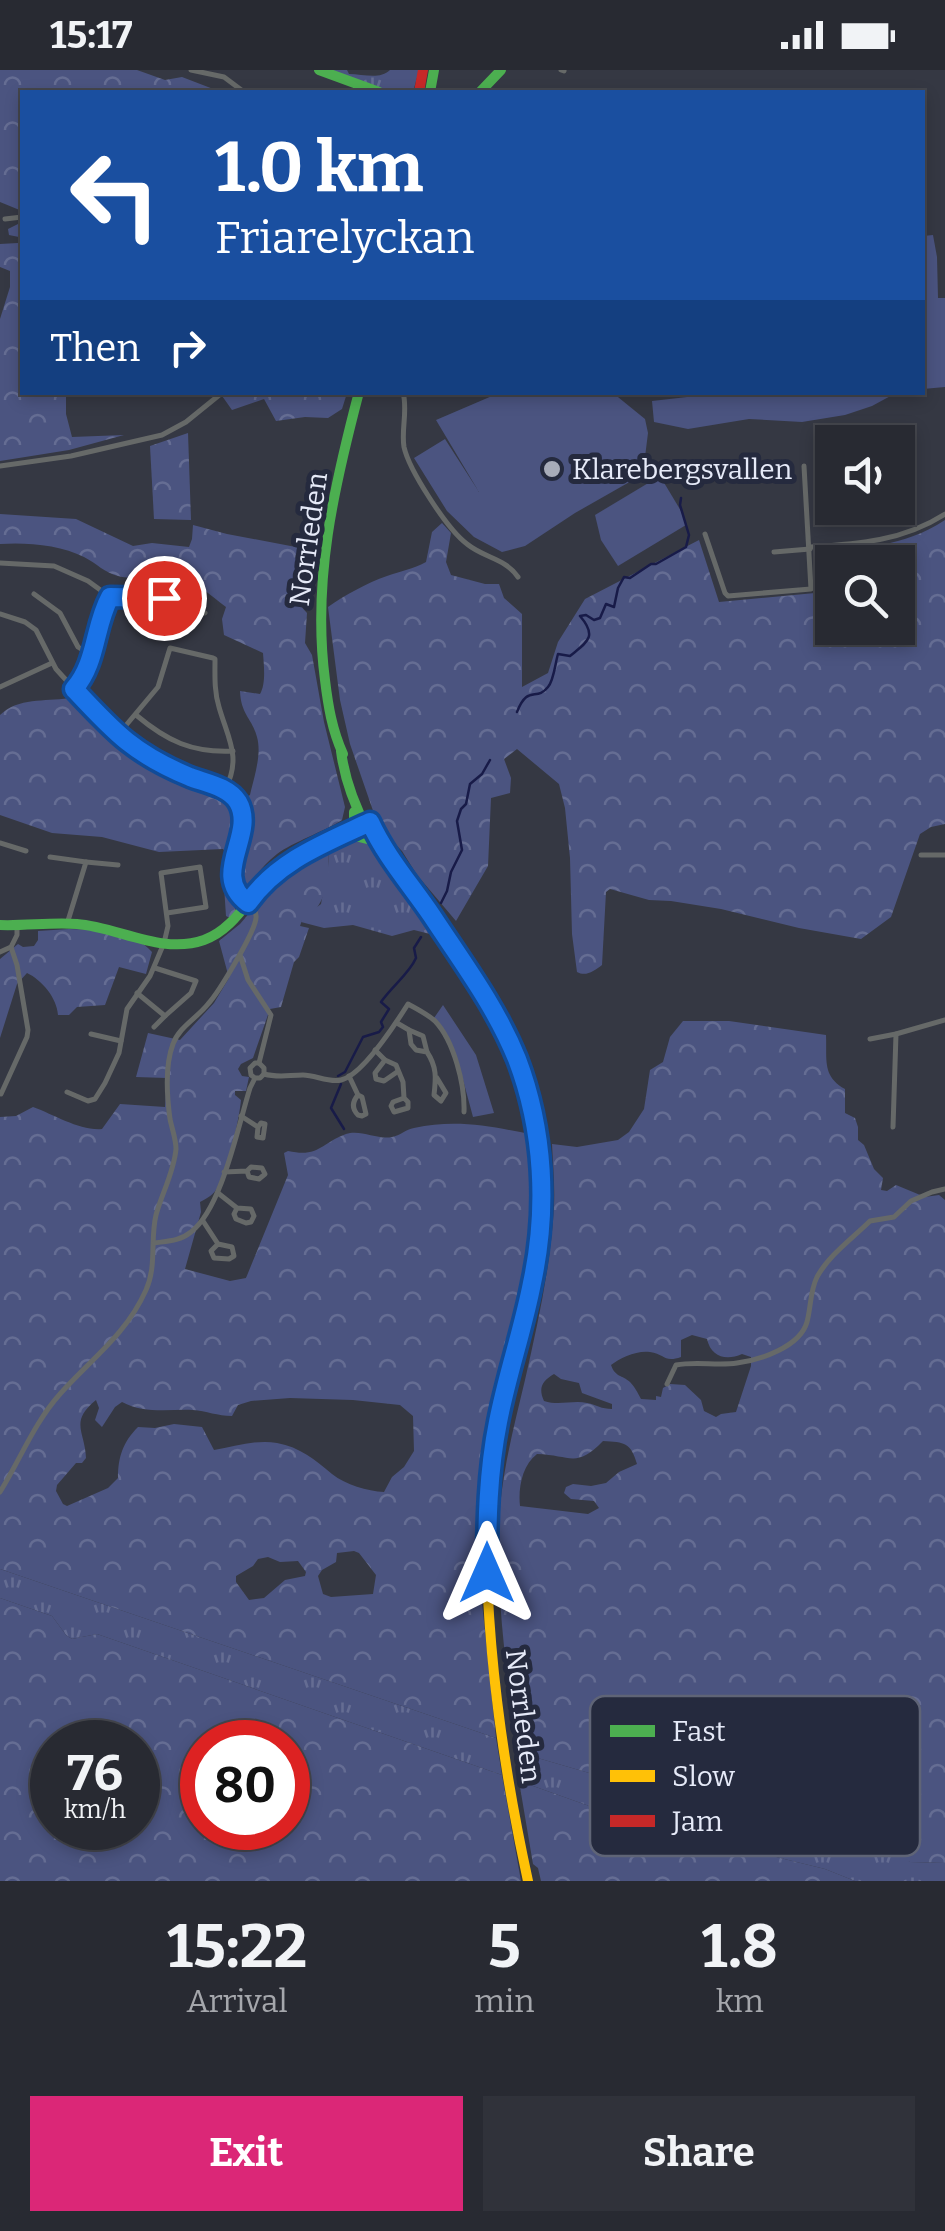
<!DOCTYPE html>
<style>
body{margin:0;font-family:Bitter,serif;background:#30323a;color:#f1f3f6;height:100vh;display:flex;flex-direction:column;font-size:38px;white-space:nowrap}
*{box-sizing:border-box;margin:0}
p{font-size:32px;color:#a5a7ac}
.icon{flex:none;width:55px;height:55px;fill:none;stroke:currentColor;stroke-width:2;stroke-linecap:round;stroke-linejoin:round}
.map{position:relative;height:1811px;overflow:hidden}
.panel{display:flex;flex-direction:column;background:#282a32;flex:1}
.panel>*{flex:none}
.hud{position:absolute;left:20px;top:20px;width:905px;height:305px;border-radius:0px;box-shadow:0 5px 15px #0003,0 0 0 2px #44464d;background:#1a4fa0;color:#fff;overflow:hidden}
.fabs{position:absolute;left:815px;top:355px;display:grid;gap:20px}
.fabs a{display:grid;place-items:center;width:100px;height:100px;border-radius:0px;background:#282a32;box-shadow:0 5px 15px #0003,0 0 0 2px #44464d;font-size:50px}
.speed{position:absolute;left:30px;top:1650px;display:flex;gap:20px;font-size:50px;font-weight:700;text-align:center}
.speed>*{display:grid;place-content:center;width:130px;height:130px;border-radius:50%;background:#282a32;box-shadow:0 5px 15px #0003,0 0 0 2px #44464d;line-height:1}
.speed small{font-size:25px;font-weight:400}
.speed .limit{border:15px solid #d22;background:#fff;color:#111}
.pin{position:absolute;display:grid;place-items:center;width:85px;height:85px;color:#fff;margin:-42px;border:5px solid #fff;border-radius:50%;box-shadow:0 2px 10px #0007}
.me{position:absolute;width:110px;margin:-55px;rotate:0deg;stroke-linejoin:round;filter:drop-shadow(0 0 8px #0008)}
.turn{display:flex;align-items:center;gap:35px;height:210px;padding:0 30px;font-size:45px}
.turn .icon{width:130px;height:130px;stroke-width:2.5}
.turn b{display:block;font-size:70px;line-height:85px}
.then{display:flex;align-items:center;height:95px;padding:0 30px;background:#0003;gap:20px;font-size:38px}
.eta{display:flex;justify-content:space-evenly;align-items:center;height:170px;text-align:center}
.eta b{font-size:60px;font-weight:700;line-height:70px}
.action{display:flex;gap:20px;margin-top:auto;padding:20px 30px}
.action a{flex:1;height:115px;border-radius:0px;background:#db2777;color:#fff;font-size:40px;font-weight:700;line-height:115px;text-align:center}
.action a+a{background:#30323a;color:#f1f3f6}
.status{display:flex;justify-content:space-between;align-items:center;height:70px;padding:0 50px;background:#282a32;direction:ltr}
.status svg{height:28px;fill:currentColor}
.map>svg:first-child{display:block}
.grass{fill:url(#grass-tufts)}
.forest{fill:url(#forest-crowns);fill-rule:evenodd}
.green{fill:#4b5480}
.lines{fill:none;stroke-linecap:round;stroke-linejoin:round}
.stream{stroke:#181b48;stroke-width:2.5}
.street{stroke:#666968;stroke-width:5}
.fast{stroke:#4caf50;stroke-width:10}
.slow{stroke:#ffc107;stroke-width:10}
.jam{stroke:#c62828;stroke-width:10}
.route-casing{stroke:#114b97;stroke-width:25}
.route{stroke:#1a73e8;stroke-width:18}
.poi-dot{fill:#a8acb9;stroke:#252a3e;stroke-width:4}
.labels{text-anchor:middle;stroke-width:10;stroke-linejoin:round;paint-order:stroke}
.poi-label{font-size:28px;fill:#e6eaf8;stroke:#252a3e;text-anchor:start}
.street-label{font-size:28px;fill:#e6eaf8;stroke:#252a3e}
.key{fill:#252a3e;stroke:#5f6476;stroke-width:2.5}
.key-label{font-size:28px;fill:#e6eaf8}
</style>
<div class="status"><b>15:17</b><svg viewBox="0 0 49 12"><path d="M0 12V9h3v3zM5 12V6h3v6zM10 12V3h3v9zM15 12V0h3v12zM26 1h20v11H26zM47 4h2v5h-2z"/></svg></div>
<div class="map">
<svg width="945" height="1811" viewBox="0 0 945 1811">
<defs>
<pattern id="grass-tufts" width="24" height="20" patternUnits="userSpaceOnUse" patternTransform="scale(2.5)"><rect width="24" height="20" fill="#4b5480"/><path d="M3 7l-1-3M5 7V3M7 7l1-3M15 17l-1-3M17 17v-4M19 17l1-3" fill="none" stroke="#656d93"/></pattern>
<pattern id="forest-crowns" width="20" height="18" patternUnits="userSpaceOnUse" patternTransform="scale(2.5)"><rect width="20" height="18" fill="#4b5480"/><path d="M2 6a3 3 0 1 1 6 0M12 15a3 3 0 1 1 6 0" fill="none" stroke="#656d93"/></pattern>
</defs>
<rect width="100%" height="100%" fill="#353843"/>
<g class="grass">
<path d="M325 0H347L349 4C363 4 380 10 390 0H419L413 22H389Z"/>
<path d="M361 768 368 771 403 821 434 862 430 864 414 860 392 866 353 855 324 858 301 852 302 849 321 834 329 792 328 781 350 770Z"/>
<path d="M0 1499 496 1668 502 1705 97 1564 72 1569 66 1565 52 1546 0 1528Z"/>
<path d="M517 1682 603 1707 697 1740 725 1738 757 1742 789 1737 830 1747 861 1758 910 1792 945 1793V1811H855L825 1799 637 1753 519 1711Z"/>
</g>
<g class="forest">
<path d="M0 0H137L165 10 182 7 221 22H22V141L0 132Z"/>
<path d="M22 152V322L66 323V344L72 367 124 365 69 380 0 391V249L10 217V201L0 197V174L18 173 19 167 9 165 8 159Z"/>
<path d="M220 323H347L342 339 328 348 305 347 276 351 264 329 232 340Z"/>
<path d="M188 363 191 450 154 449 150 376Z"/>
<path d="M0 444 76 449 133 476 152 473 189 477 192 469 193 455 227 464 301 478 295 520 296 531 307 543 305 573 312 585 324 652 345 737 342 750C323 762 293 772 277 784 260 797 247 818 234 835L236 841 230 848 226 846 223 801 226 783 223 779 159 782 102 767 52 763 0 745V645C19 627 44 632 69 628L77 637 84 634C106 661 131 685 164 700 189 711 216 715 235 734L250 725C254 707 262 685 257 667 252 648 241 645 240 621L260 624C266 614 264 596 263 583L224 565 222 549 226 537C195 513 191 506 149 506 139 507 128 509 118 506 105 503 96 493 84 487 61 475 26 472 0 474Z"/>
<path d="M945 450V754L931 757 920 764 891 847 861 869 799 858 721 839 671 831 649 830 610 819 606 822 602 895C594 901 586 907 577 902L572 864 570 788 565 738 559 714 517 679 504 689 511 708 510 723 491 728 488 796 456 851 417 805 402 781 379 758 350 674 340 630 328 537C345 525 367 513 387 506 401 501 413 499 426 492L432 462 442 453 451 463 446 492 451 505 485 514H499L504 528 522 544V617L548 603 558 572 585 529 699 470 719 532 815 523V482C864 477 902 478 945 450ZM832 492H898V558H832Z"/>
<path d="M328 781C331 805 326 840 302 850L300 856 309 858 299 887 294 892 281 937 270 939 253 988 241 994 238 999 242 1006 249 1007 246 1021H235V1025L241 1030C239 1051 228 1099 218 1117 213 1125 208 1128 200 1132L201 1142 185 1199 230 1211 246 1208 288 1105 284 1083 288 1081C319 1088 321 1073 346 1064 360 1059 378 1070 392 1067 400 1066 406 1059 414 1058 456 1049 489 1056 530 1064L534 1123 531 1183 526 1210 499 1302 479 1406 478 1494 496 1668 0 1499V1047L16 1046 33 1037C55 1045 80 1061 102 1059L120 1034 165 1037 167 1008 136 1007 148 963 180 970 214 933 229 908 219 871 240 854 282 805ZM290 1328 353 1330 400 1335 413 1346 414 1381 404 1397 392 1407 384 1422C367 1421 346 1415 332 1404 315 1390 300 1377 277 1373 256 1369 235 1377 214 1380L202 1357 174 1354 155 1358 138 1357C123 1372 118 1387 118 1408L108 1418 67 1436 63 1434 56 1421 57 1415 76 1393H82L86 1388C85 1361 69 1352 96 1330L99 1338 95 1350 102 1357 115 1337 122 1332C144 1344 169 1339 193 1340 206 1341 218 1346 232 1346L238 1335 251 1331ZM354 1481 359 1483 376 1505 373 1524 331 1527 323 1524 318 1506 322 1500 336 1492 337 1483ZM268 1487 280 1492 298 1491 306 1502 305 1506 285 1510 264 1528 249 1530 236 1512V1506L253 1496 258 1489Z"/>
<path d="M69 859C97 860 132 859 152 882L146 904 119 897 105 935 77 937 69 945H58C57 928 42 910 27 903L17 914 0 968V889L18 874 23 877 34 876 38 870V861Z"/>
<path d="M683 951H729L826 965C827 990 822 1006 845 1019V1043L855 1048 858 1057V1070L864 1075 874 1099 883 1108 881 1120 887 1121 896 1115 925 1127 939 1125 945 1130V1793L910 1792 879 1781 861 1758 830 1747 789 1737 757 1742 725 1738 697 1740 603 1707 517 1682C507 1602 494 1519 500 1437 504 1394 515 1352 525 1310 538 1253 551 1194 554 1136 555 1116 553 1095 552 1074L577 1077 618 1070 629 1062 644 1039 650 1000 663 992 670 967ZM692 1265 707 1269C711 1287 726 1291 742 1284L751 1287V1296L736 1342 721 1344 716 1347 704 1341 701 1330 685 1315 670 1314 663 1318 661 1327 656 1326V1330L641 1329C638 1323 634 1316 630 1312 622 1305 615 1307 611 1295 620 1288 637 1280 650 1282 665 1284 664 1293 681 1287V1270ZM554 1304 561 1309 579 1313 582 1323 612 1334V1339C601 1339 597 1335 587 1333 573 1330 559 1336 544 1331 538 1318 542 1311 554 1304ZM603 1371C625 1372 631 1373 637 1394L619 1402 606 1413 591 1416 573 1414 566 1417 564 1423 571 1429 594 1431 599 1438 588 1444 520 1436C518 1419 522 1395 537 1384 571 1385 576 1399 603 1371Z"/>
<path d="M0 1528 52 1546 66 1565 72 1569 97 1564 502 1705 521 1811H0ZM52 1672H138V1758H52ZM202 1672H288V1758H202Z"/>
<path d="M519 1711 637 1753 825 1799 855 1811H541L538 1798 533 1794Z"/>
</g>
<g class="green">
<path d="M933 165 937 187 938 228H945V317L923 319V166Z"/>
<path d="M731 322H896V323L872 336 845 345 802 352 749 349 688 359 654 352 652 331Z"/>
<path d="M499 323H613L645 349 648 363 645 387 633 410 575 443 525 476 502 482 474 467 447 441 414 388 445 369 479 422 436 350Z"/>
<path d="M660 406 681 441 686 455 618 496 601 470 595 445Z"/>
<path d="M443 935 476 985 494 1043 473 1047 459 995 434 948Z"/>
</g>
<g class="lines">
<g class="stream">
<path d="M517 642C528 614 536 632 548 617 554 610 555 594 558 584L570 586C587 572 598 567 580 546L586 545 594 550 600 548 606 534 614 537 618 518 624 507 630 508 651 494H656L686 477 689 465 680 435 681 428"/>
<path d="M441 833 447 821 451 802 462 780 457 751 461 739 466 734 470 714 482 704 490 690"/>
<path d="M434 844 437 839"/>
<path d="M338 1006 345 1002 363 967 379 962 383 957 381 952 389 939 381 932C392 916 409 904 416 888L414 878 421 867"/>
<path d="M341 1014 331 1038 344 1059"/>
</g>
<g class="street">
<path d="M191 0 224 7 244 22"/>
<path d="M561 0 564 1"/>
<path d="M5 149 22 147"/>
<path d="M403 322C408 341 401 359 404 377 409 400 447 459 467 474 484 488 505 488 518 507"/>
<path d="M0 396 71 386 162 365 186 352 223 322"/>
<path d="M705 464 725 523 728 526 811 519 804 396"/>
<path d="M810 477C858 474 903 471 945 444"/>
<path d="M774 482 810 479"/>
<path d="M0 493 54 496 88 511 110 527 164 529 185 533 205 543"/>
<path d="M34 524 60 543 78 577 92 586"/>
<path d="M0 544 25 552 36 560 56 599 117 666 166 697 225 720C260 745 230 773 232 804 233 829 258 833 256 848 255 862 219 922 208 934 197 948 179 957 173 974 165 995 167 1027 170 1049 172 1059 176 1069 176 1079 174 1102 162 1123 156 1145 150 1169 157 1196 146 1220 126 1265 91 1289 60 1324 34 1353 20 1390 0 1422"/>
<path d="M0 617 52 593"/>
<path d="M74 619C97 593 94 557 110 527"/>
<path d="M136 645C167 671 192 683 233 681"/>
<path d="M117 666 158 617 170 578 213 588 215 589C215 605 214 621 219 637 228 669 242 687 225 720"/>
<path d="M0 773 26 781"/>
<path d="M921 785H945"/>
<path d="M50 787 86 792 67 854"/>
<path d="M86 792 118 795"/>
<path d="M0 882 11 877 17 865V856"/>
<path d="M240 885 248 910 271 945 259 993"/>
<path d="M137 923 165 946 191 923 196 911 155 898"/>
<path d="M397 953 409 960 411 974 416 980 427 982C437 997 436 1008 434 1025L441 1031 446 1023 437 1008"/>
<path d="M154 957 165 946"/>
<path d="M409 960 423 966 427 982"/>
<path d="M91 964 121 971"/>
<path d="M870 969 896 964 945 950"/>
<path d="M375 980 385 990 396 995 403 1012 404 1028 393 1032 391 1036 394 1042 408 1038V1032L404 1028"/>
<path d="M385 990 375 1003 376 1009 384 1011 397 1002"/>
<path d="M264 1004C278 1008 289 1005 303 1005 315 1005 329 1013 341 1010 363 1005 396 953 408 934 417 939 427 944 435 951 454 971 465 1015 464 1042"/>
<path d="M349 1006 358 1025C352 1032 352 1039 358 1045L362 1046 366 1044 362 1027 358 1025"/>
<path d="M67 1022 88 1031 95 1029 105 1013 119 983 127 939 150 906 164 873 168 856 161 803 200 797 206 837 167 843"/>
<path d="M1 1024 27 967 28 960 17 895 11 877"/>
<path d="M241 1046 258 1057 257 1067 263 1068 265 1054 261 1053 258 1057"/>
<path d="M893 1057 896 964"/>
<path d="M224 1102 247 1101 249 1107 259 1109 265 1104 262 1098 251 1097 247 1101"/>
<path d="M218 1123 237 1138 234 1144 236 1149 246 1153 251 1152 254 1146 251 1139 237 1138"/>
<path d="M203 1151 218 1174 232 1177 234 1186 229 1189 214 1188 211 1181 218 1174"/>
<path d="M154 1173C168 1171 180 1171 191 1162 222 1138 238 1056 250 1018L255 1008H260L264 1004V998L259 993H255L250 998 251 1005 255 1008"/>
<path d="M667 1314 676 1295C696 1291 717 1296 737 1293 760 1290 800 1277 807 1252 811 1237 810 1221 817 1207 829 1185 853 1168 870 1151L894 1147 911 1131 932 1122 945 1119"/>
</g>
<g class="fast">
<path d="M319 0 379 22"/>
<path d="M430 22 434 0"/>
<path d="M480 22 501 0"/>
<path d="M341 681C348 736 380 787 414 829 425 843 437 856 448 870 481 914 510 964 525 1017 539 1063 545 1112 541 1160 535 1225 513 1288 499 1352 491 1390 487 1427 486 1465"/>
<path d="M343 684C332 660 328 635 325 610 312 511 334 417 359 322"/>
<path d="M354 742V751L347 764 371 770"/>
<path d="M0 855C26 856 51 852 77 854 118 857 162 885 204 870 237 858 250 823 275 802 302 779 338 766 370 752"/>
</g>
<path class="slow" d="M486 1465C487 1582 503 1697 528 1811"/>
<path class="jam" d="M419 22 423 0"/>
</g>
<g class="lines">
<defs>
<path id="route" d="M164 528 110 527C94 556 97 593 74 619 114 662 134 684 190 707 206 713 229 717 238 732 257 765 209 804 248 833 277 791 325 773 370 752 386 787 411 815 432 846 463 893 496 937 517 989 544 1060 548 1139 532 1213 523 1260 507 1305 498 1352 488 1402 487 1452 487 1503"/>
</defs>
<use href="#route" class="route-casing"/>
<use href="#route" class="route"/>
</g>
<circle class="poi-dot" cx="552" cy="399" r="10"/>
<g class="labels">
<g class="poi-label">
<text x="572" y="409">Klarebergsvallen</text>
</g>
<g class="street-label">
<text transform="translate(308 469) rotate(-82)" y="10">Norrleden</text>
<text transform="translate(524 1646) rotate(83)" y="10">Norrleden</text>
</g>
</g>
<rect x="590" y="1626" width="330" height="160" rx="15" class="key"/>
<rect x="610" y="1655" width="45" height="12" fill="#4caf50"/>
<rect x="610" y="1700" width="45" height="12" fill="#ffc107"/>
<rect x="610" y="1745" width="45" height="12" fill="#c62828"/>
<g class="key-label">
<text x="672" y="1671">Fast</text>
<text x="672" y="1716">Slow</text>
<text x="672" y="1761">Jam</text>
</g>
</svg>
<div class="fabs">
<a><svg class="icon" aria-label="sound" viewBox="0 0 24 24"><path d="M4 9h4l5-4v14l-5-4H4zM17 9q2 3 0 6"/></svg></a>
<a><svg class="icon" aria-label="search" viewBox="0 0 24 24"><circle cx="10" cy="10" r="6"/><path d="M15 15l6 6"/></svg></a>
</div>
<div class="speed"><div>76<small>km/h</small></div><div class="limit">80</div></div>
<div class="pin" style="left:164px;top:528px;background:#d93025"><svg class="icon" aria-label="arrive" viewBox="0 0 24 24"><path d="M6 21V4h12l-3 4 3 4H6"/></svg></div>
<svg class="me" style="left:487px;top:1503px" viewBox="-20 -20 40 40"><path d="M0-17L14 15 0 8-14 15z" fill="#1a73e8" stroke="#fff" stroke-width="4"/></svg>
<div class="hud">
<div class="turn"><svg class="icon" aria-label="left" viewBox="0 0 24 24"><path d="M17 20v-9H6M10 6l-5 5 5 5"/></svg><div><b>1.0 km</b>Friarelyckan</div></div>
<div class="then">Then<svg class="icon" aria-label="right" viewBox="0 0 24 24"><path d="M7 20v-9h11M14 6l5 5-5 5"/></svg></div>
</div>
</div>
<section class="panel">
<div class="eta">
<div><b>15:22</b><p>Arrival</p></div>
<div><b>5</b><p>min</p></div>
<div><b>1.8</b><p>km</p></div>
</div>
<div class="action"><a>Exit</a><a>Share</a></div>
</section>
